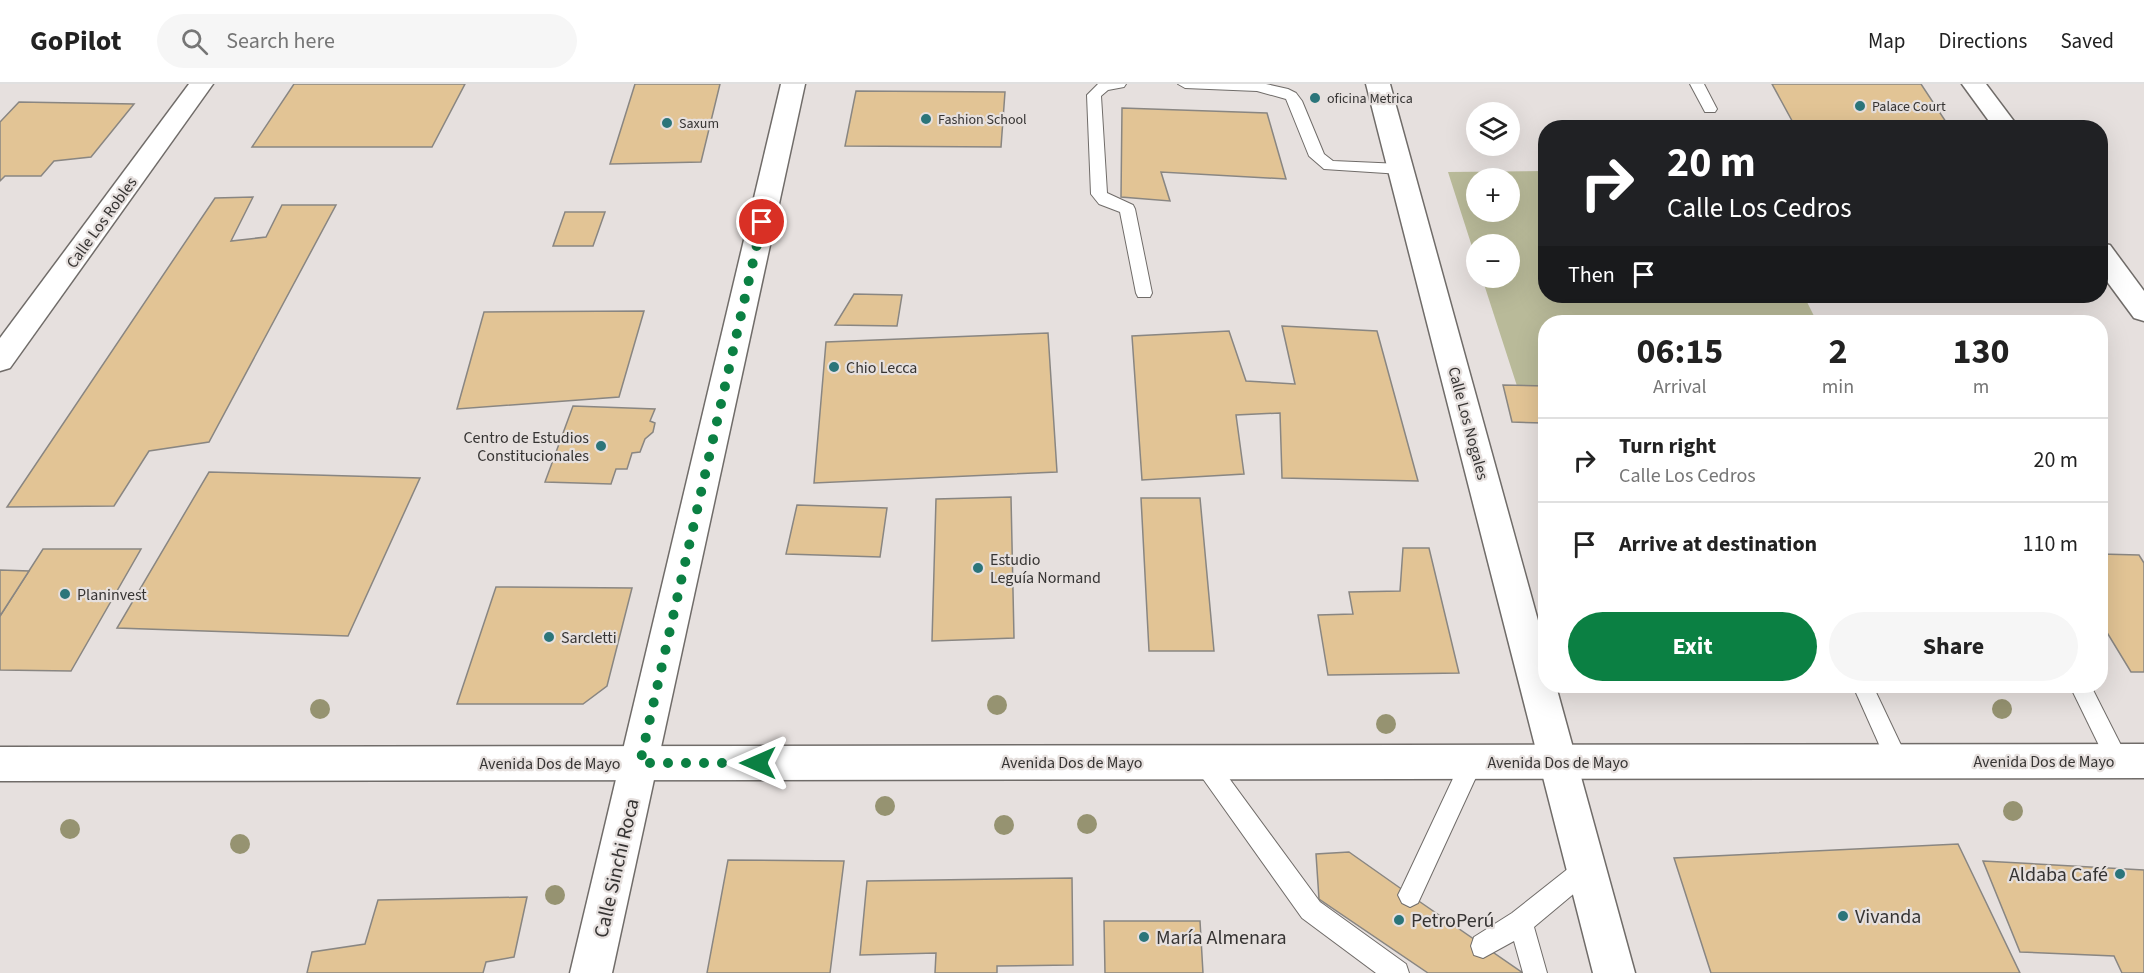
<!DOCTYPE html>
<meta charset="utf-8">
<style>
body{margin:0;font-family:"Source Sans 3",sans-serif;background:#f6f6f6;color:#222;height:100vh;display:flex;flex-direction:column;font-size:22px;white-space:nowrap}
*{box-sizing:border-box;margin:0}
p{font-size:20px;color:#767676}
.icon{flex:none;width:33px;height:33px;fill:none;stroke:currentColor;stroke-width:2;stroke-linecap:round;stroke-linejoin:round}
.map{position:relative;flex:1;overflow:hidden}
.side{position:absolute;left:1538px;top:231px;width:570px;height:378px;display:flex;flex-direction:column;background:#fff;border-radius:24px;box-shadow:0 6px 24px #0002}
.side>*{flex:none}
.top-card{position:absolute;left:1538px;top:36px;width:570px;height:183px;border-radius:24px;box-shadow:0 6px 24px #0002;background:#202124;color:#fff;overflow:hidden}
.buttons{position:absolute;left:1466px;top:18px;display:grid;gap:12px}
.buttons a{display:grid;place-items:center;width:54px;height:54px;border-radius:50%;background:#fff;box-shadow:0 6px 24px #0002;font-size:30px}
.pin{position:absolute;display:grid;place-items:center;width:51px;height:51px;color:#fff;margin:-26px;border:3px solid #fff;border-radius:50%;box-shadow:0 2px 6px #0007}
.me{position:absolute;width:66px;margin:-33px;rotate:270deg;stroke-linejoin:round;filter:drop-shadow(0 0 4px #0008)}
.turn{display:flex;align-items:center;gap:21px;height:126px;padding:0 30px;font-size:27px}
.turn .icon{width:78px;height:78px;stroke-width:2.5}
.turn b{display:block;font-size:42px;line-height:51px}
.then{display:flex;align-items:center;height:57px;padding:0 30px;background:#0003;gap:12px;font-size:22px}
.eta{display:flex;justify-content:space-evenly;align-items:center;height:102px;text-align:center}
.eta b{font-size:36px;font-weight:700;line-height:42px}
.primary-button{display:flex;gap:12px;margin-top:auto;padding:12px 30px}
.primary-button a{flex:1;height:69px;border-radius:36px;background:#0b8043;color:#fff;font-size:24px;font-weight:700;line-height:69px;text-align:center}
.primary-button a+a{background:#f6f6f6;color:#222}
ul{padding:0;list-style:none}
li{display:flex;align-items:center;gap:18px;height:84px;padding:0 30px;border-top:2px solid #e0e0e0}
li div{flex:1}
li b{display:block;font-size:22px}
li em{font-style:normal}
header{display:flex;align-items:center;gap:36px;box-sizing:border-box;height:84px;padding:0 30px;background:#fff;border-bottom:2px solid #e0e0e0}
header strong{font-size:28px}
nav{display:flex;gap:33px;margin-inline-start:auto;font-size:21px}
.search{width:420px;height:54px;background:#f6f6f6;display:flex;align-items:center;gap:15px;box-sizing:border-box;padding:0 21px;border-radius:33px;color:#767676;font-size:22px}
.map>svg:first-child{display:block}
.green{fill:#b9ba99;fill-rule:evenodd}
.building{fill:#e2c495;stroke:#898682;stroke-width:1.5}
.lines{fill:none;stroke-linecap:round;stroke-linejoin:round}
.service-casing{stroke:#706c69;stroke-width:2}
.minor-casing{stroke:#706c69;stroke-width:3}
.tertiary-casing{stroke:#706c69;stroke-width:3}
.service{fill:#fff;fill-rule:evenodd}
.minor{fill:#fff;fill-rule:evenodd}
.tertiary{fill:#fff;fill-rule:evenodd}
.tree{fill:#969371}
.route{stroke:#0b8043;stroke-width:10;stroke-dasharray:0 18}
.poi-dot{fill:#2b757a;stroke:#e6e0de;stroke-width:2}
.labels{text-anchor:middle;stroke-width:4.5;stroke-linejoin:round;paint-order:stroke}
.far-poi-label{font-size:14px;fill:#363433;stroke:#e6e0de;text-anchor:start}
.street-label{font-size:16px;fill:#363433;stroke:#e6e0de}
.poi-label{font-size:16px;fill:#363433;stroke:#e6e0de;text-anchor:start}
.near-street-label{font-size:20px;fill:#363433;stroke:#e6e0de}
.near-poi-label{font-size:20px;fill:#363433;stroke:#e6e0de;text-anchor:start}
</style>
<header>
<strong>GoPilot</strong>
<div class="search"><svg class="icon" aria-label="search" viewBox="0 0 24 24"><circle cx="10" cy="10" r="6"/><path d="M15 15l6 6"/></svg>Search here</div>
<nav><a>Map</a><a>Directions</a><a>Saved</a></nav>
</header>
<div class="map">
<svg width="2144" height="889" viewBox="0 0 2144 889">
<rect width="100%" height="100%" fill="#e6e0de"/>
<path class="green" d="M1545 87V212H1804L1817 238H1545V301L1517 302 1482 194H1509V160H1476V175L1448 88ZM1476 94H1509V128H1476Z"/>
<g class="building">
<path d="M294 0H465L432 63H252Z"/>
<path d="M635 0H720L701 78 610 80Z"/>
<path d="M1772 0H1921L1950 44H1796Z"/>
<path d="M856 7 1005 8 1001 63 845 62Z"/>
<path d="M19 18 134 20 91 73 54 77 41 92H5L0 97V38Z"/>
<path d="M1122 24 1267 29 1286 95 1161 88 1170 117 1121 113Z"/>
<path d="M253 113 231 157 266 153 282 121H336L209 358 149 367 114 422 7 423 215 114Z"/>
<path d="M565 128H605L593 162H553Z"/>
<path d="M854 210 902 211 897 242 835 241Z"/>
<path d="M644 227 619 313 457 325 484 228Z"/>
<path d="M1282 242 1377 247 1418 397 1282 394 1280 329 1236 331 1244 390 1142 396 1132 252 1229 247 1246 297 1295 300Z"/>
<path d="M1048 249 1057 388 814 399 826 258Z"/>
<path d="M1503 301 1545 302V347L1543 339 1512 338Z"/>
<path d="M573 322 655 325 650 337 655 339 653 348 645 355 640 368 632 369 627 385H616L611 400 545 398Z"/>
<path d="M209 388 420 394 348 552 117 544Z"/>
<path d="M1011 413 1014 554 932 557 936 415Z"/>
<path d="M1141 414H1200L1214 567H1149Z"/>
<path d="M797 421 887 424 880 473 786 470Z"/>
<path d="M1403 464H1429L1459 589 1328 591 1318 531 1353 530 1349 508 1400 507Z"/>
<path d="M43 465H141L71 587 0 586V532Z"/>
<path d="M2100 470 2139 471 2144 479V588H2131L2100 537Z"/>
<path d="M0 486 29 487 0 532Z"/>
<path d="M496 503 632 504 607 602 583 620H457Z"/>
<path d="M1958 760 2020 889H1711L1674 774Z"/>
<path d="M1349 768 1410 811 1523 889H1428L1319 815 1316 770Z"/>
<path d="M728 776 844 777 830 889H707Z"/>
<path d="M1983 777 2144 786V889H2122L2114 872 2020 868Z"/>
<path d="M1072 794 1073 881 997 882V889H935L936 869 860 871 867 797Z"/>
<path d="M527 813 514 873 486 878 483 889H307L312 868 365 860 378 816Z"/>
<path d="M1104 837H1200L1203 889H1105Z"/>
</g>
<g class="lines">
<defs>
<g id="service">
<path d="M1098 0H1126L1124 3 1108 6 1101 12 1107 109 1133 121 1135 125 1152 209 1150 213H1138L1136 209 1120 128 1099 120 1091 110 1087 11Z"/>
<path d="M1178 0H1266L1288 5 1296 9 1302 17 1324 70 1333 77 1401 80 1409 85 1401 90 1324 85 1309 72 1286 15 1257 7 1185 4Z"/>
<path d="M1690 0H1704L1717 25 1715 28H1705Z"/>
<path d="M1853 602H1873L1909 678 1906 685 1898 688 1890 685Z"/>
<path d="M2070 602H2091L2129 677 2126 684 2118 687 2110 684Z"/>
<path d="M1204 668 1212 671 1320 818 1406 880 1409 889H1376L1302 834 1196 685 1193 678 1196 671Z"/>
<path d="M1472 668 1480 671 1483 678 1418 819 1410 823 1402 819 1398 811 1402 803 1464 671Z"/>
<path d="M1587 772 1595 776 1599 784 1595 792 1534 843 1547 889H1523L1514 857 1483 874 1474 871 1471 862 1474 853 1512 829 1579 776Z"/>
</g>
<g id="minor">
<path d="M189 0H213L10 284 0 287V254Z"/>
<path d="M781 0H805L612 889H570Z"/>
<path d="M1366 0H1390L1545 562V602H1556L1635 889H1593Z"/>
<path d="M1962 0H1986L2019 44H1994Z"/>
<path d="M2100 159 2110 161 2144 207V237L2134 234 2100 188Z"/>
</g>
<path id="tertiary" d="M2144 660V694L0 697V663Z"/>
</defs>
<use href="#service" class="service-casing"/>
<use href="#minor" class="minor-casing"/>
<use href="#tertiary" class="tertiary-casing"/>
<use href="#service" class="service"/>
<use href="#minor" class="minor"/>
<use href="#tertiary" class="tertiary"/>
</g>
<g class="tree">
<circle cx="997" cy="621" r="10"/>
<circle cx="320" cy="625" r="10"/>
<circle cx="2002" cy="625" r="10"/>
<circle cx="1386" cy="640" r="10"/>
<circle cx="885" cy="722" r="10"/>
<circle cx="2013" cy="727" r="10"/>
<circle cx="1087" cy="740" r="10"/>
<circle cx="1004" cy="741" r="10"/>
<circle cx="70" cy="745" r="10"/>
<circle cx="240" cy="760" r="10"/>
<circle cx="555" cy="811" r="10"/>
</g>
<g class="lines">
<path class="route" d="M758 679H640L762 138"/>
</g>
<g class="poi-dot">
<circle cx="1315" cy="14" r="6"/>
<circle cx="1860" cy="22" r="6"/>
<circle cx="926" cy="35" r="6"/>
<circle cx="667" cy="39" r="6"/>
<circle cx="834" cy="283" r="6"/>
<circle cx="601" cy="362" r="6"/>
<circle cx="978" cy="484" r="6"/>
<circle cx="65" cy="510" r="6"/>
<circle cx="549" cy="553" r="6"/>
<circle cx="2120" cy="790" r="6"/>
<circle cx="1843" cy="832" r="6"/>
<circle cx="1399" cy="836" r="6"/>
<circle cx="1144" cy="853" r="6"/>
</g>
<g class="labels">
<g class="far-poi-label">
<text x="1327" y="19">oficina Metrica</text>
<text x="1872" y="27">Palace Court</text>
<text x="938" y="40">Fashion School</text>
<text x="679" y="44">Saxum</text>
</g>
<g class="street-label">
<text transform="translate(101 138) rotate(-54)" y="6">Calle Los Robles</text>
<text transform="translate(1469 339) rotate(75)" y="6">Calle Los Nogales</text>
<text x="2044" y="683">Avenida Dos de Mayo</text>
<text x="1072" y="684">Avenida Dos de Mayo</text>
<text x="1558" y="684">Avenida Dos de Mayo</text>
<text x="550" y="685">Avenida Dos de Mayo</text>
</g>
<g class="poi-label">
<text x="846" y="289">Chio Lecca</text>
<text x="589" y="359" text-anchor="end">Centro de Estudios<tspan x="589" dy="18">Constitucionales</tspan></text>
<text x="990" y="481">Estudio<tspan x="990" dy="18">Leguía Normand</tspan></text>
<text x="77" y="516">Planinvest</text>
<text x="561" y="559">Sarcletti</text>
</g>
<g class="near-street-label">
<text transform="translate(616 784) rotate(-77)" y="7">Calle Sinchi Roca</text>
</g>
<g class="near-poi-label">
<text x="2108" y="797" text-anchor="end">Aldaba Café</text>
<text x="1855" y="839">Vivanda</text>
<text x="1411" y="843">PetroPerú</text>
<text x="1156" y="860">María Almenara</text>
</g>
</g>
</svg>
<div class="buttons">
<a><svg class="icon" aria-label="layers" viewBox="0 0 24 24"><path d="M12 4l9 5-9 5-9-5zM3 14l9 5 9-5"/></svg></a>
<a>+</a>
<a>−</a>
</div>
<div class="pin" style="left:762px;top:138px;background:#d93025"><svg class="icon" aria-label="arrive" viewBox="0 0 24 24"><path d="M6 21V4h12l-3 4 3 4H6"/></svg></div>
<svg class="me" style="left:758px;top:679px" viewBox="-20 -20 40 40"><path d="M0-17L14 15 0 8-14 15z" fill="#0b8043" stroke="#fff" stroke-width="4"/></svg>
<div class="top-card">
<div class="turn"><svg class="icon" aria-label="right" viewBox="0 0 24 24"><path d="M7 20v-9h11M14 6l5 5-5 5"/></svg><div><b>20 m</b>Calle Los Cedros</div></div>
<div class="then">Then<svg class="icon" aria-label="arrive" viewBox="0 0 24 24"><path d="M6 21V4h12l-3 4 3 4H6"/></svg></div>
</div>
<section class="side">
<div class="eta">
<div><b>06:15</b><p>Arrival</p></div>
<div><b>2</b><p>min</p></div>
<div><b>130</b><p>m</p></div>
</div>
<ul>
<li><svg class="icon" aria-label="right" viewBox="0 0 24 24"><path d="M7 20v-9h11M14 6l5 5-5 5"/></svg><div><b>Turn right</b><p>Calle Los Cedros</p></div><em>20 m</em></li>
<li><svg class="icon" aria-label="arrive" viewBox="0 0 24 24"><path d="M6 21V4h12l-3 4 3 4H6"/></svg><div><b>Arrive at destination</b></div><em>110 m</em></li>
</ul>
<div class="primary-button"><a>Exit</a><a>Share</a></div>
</section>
</div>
